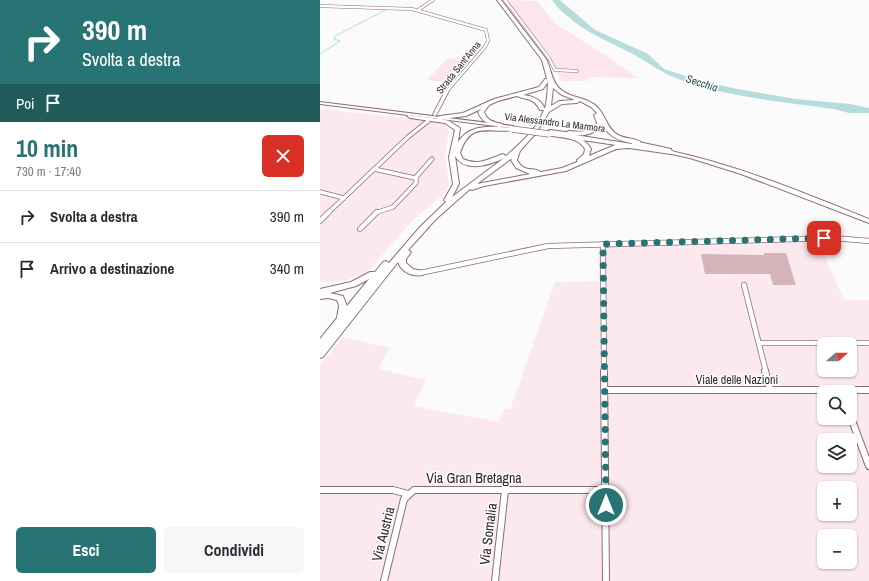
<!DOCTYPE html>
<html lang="it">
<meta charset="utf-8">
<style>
body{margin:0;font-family:"Archivo Narrow",sans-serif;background:#f7f7f7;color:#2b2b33;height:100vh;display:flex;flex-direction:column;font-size:15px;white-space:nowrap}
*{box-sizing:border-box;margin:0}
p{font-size:13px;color:#7c7c81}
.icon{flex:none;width:22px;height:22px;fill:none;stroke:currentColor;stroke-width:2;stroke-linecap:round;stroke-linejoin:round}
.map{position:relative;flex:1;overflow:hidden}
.panel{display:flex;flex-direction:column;background:#fff;width:320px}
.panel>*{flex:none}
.hud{background:#287373;color:#fff;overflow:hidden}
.needle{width:26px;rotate:70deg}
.fabs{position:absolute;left:497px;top:337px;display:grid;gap:8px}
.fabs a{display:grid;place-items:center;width:40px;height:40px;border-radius:6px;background:#fff;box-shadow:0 1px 3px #0004;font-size:20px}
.pin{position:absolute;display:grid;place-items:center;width:34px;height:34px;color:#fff;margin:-17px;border-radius:8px;box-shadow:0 2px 6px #0006}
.me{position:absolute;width:44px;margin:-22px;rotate:0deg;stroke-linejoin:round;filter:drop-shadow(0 0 3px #0008)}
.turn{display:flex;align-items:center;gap:14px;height:84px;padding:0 16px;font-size:18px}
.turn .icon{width:52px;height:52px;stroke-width:2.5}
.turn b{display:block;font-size:28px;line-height:34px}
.then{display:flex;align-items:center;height:38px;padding:0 16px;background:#0003;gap:8px;font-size:15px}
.round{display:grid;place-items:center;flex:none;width:42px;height:42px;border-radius:6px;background:#f7f7f7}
.summary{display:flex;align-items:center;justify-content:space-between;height:68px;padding:0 16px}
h1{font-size:24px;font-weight:700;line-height:30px;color:#287373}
.button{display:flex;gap:8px;margin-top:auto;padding:8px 16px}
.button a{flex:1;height:46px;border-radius:6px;background:#287373;color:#fff;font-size:16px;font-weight:700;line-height:46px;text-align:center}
.button a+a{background:#f7f7f7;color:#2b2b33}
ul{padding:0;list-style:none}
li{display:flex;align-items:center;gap:12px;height:52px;padding:0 16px;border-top:1px solid #e1e1e2}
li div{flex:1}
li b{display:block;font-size:15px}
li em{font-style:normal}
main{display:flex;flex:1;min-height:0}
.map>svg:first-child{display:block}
.built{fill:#fbe9ee;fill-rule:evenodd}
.green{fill:#fce5eb}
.water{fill:#b6dcdc}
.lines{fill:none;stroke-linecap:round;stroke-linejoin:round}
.stream{stroke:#b6dcdc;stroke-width:1}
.river{fill:#b6dcdc;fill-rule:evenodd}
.building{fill:#d5b4bc}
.street-far3-casing{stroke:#8c6e76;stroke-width:3.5}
.street-far2-casing{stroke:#8c6e76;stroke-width:5}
.street-far1-casing{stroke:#8c6e76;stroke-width:6}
.street-casing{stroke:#8c6e76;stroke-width:8}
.secondary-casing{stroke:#8c6e76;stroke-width:2}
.primary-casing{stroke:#8c6e76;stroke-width:2}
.highway-casing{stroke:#8c6e76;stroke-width:2}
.street-far3{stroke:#fff;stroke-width:2.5}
.street-far2{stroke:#fff;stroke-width:3.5}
.street-far1{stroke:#fff;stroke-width:4.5}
.street{stroke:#fff;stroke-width:6}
.secondary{fill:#fff;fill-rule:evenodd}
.primary{fill:#fff;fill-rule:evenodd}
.highway{fill:#fff;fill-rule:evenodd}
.primary-bridge-casing{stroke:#8c6e76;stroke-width:7;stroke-linecap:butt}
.primary-bridge{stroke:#fff;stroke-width:5.5}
.route{stroke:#287373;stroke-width:7;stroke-dasharray:0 12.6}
.labels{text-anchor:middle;stroke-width:3;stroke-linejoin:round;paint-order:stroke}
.far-street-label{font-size:10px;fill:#33272a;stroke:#fff}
.far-water-label{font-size:11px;font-style:italic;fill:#1a5151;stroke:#fff}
.street-label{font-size:12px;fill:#33272a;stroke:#fff}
.near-street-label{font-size:14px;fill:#33272a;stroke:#fff}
</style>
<main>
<section class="panel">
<div class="hud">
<div class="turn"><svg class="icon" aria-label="right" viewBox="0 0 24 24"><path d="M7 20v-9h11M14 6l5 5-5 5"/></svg><div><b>390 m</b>Svolta a destra</div></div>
<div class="then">Poi<svg class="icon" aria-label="arrive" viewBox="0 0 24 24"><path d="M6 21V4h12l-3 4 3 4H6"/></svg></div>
</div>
<div class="summary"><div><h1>10 min</h1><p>730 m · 17:40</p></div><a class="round" style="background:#d93025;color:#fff"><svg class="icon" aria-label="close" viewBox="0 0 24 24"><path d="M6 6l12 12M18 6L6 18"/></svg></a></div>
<ul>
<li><svg class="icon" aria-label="right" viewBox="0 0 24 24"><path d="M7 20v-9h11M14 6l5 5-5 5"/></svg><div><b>Svolta a destra</b></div><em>390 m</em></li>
<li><svg class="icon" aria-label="arrive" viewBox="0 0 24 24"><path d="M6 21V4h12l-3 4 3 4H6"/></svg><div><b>Arrivo a destinazione</b></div><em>340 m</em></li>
</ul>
<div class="button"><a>Esci</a><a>Condividi</a></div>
</section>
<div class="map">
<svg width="549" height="581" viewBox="0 0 549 581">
<rect width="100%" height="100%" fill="#fbfbfb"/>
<g class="built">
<path d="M0 109 103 120 124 124 129 130 125 156 129 185 125 192 92 221 50 269 44 274 24 281 0 282Z"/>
<path d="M498 240 524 300H549V581H0V365L23 337 70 348 58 369 106 380 94 406 179 422 184 409 190 410 235 282 279 281 278 246ZM504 344H530V370H504ZM504 392H530V418H504ZM504 440H530V466H504ZM504 488H530V514H504ZM504 536H530V562H504Z"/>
</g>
<g class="green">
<path d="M187 0 217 1 234 22 240 27 282 53 318 78 269 77 267 81H241L231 57Z"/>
<path d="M128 58 150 61 130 83 107 80Z"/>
</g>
<path class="water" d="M232 0H240L275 30 328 54 344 69 381 81 417 89 476 99 530 104 549 108V113H529L514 109C465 102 395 96 351 76 337 70 325 60 311 53 294 44 276 37 260 26 258 17 252 19 246 15 241 11 236 6 232 0Z"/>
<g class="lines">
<path class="stream" d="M0 54 20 41 14 39 15 36 66 10"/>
<path class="river" d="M234 0H239L259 21 271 28V30C259 30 241 9 234 0Z"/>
</g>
<path class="building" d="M444 253H466L476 285H453L450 274H385L381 254 444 255Z"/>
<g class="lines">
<defs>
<g id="street-far3">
<path d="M185 0 229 58 235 70 257 71"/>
<path d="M0 6 92 9 166 30 168 41 165 47 126 92"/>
<path d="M98 10 113 0"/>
</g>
<g id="street-far2">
<path d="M115 114 127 91"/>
<path d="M54 169 95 178"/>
<path d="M0 192 24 198"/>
<path d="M8 213 88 137 108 121"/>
<path d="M55 213 73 207 96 183V177L112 159"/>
</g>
<g id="street-far1">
<path d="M0 221 9 212"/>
<path d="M40 229 57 212"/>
<path d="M283 244 284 372"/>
<path d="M100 273 228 246 513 238 549 241"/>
<path d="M424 285 446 372"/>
<path d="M439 343H549"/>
</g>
<g id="street">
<path d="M284 371 286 581"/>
<path d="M445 371 450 390"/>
<path d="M285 390H549"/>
<path d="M530 415 549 466"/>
<path d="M0 490H73L88 494"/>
<path d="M64 581 84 499 94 490H285"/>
<path d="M175 581 185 490"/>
</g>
<path id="secondary" d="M0 102 193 126 195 127 193 128 0 104Z"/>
<path id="primary" d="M230 130 253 133 255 134V135L312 144V142L314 141 351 149V151C420 166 484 193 549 219V223L421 174 370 158 343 152V150L319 146 317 148 248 138 246 136 228 133V131Z"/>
<path id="highway" d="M177 0H181L226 59C231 68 231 79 238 87 248 99 268 96 278 108 286 116 287 129 298 135 305 139 315 138 321 142L318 144C303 142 290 139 282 124 274 136 260 137 247 134V132L249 131C260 132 270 133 277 123L274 115 277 113 271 107 260 101 257 103 242 104 229 112 216 133 200 151 197 160C205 174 212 166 221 172L242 168 257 162V160L264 154 265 149C258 136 239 138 227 135L226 134 229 132C244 134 263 134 271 149L269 156 295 145 309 144 351 150 354 152 351 154 309 148 296 149 246 171 164 186 152 190 150 189 116 219 88 250 91 252 86 259V263L93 269 103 271 104 273 103 275C93 277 81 272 78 262L3 357 0 358V339L17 318 19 306 17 300 8 298 0 299V289L31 282 50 272H55L63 262 66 261 69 263 100 227 126 202 124 200 133 184 129 157 135 130 125 123 90 118 87 116 88 115 118 119V117L120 116 143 113 174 99 219 87 225 79H227L222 60ZM228 82 227 98 225 109C221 99 213 96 203 95L223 89ZM233 88 242 95 255 100 239 101 231 106ZM197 96C208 101 213 97 220 110H224C217 129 201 143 186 156L183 154C169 159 158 166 143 159L140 153C151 120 168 134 194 130V128L180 127 183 125 182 124C174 122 167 121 164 112L169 105 178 101ZM161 109 158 112C162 123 169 124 180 127 163 126 148 127 138 142L140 128 129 121 122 119 146 116ZM135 156C145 173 170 165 184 158L132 197 139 184ZM192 158 191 160 196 168 210 174 157 184ZM49 279 27 306 23 296 10 293 36 286Z"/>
</defs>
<use href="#street-far3" class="street-far3-casing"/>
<use href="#street-far2" class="street-far2-casing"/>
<use href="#street-far1" class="street-far1-casing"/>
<use href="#street" class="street-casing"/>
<use href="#secondary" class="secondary-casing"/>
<use href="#primary" class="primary-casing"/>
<use href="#highway" class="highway-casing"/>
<use href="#street-far3" class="street-far3"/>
<use href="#street-far2" class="street-far2"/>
<use href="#street-far1" class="street-far1"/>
<use href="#street" class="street"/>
<use href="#secondary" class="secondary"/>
<use href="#primary" class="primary"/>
<use href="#highway" class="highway"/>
<defs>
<path id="primary-bridge" d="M192 129 229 134"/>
</defs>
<use href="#primary-bridge" class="primary-bridge-casing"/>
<use href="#primary-bridge" class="primary-bridge"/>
</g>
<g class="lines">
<path class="route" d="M286 505 283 244 504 238"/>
</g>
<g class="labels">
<g class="far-street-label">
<text transform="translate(138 67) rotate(-51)" y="4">Strada Sant'Anna</text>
<text transform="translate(235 122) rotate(7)" y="4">Via Alessandro La Marmora</text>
</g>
<g class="far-water-label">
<text transform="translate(382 83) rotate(18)" y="4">Secchia</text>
</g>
<g class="street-label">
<text x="417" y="384">Viale delle Nazioni</text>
</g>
<g class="near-street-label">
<text x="154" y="483">Via Gran Bretagna</text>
<text transform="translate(63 534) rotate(-76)" y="5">Via Austria</text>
<text transform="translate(168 534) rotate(-83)" y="5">Via Somalia</text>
</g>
</g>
</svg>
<div class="fabs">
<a><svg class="needle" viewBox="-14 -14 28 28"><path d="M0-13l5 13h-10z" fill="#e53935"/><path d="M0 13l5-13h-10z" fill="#7c7c81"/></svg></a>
<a><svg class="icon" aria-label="search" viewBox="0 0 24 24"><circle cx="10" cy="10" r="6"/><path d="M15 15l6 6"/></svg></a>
<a><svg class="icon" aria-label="layers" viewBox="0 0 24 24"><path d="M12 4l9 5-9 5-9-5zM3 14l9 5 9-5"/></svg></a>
<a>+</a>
<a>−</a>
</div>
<div class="pin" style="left:504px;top:238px;background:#d93025"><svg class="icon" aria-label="arrive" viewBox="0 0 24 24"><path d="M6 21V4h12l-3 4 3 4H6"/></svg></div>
<svg class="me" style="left:286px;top:505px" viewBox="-20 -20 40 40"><circle r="17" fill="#287373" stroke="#fff" stroke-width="3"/><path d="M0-11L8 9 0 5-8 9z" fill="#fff"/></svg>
</div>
</main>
